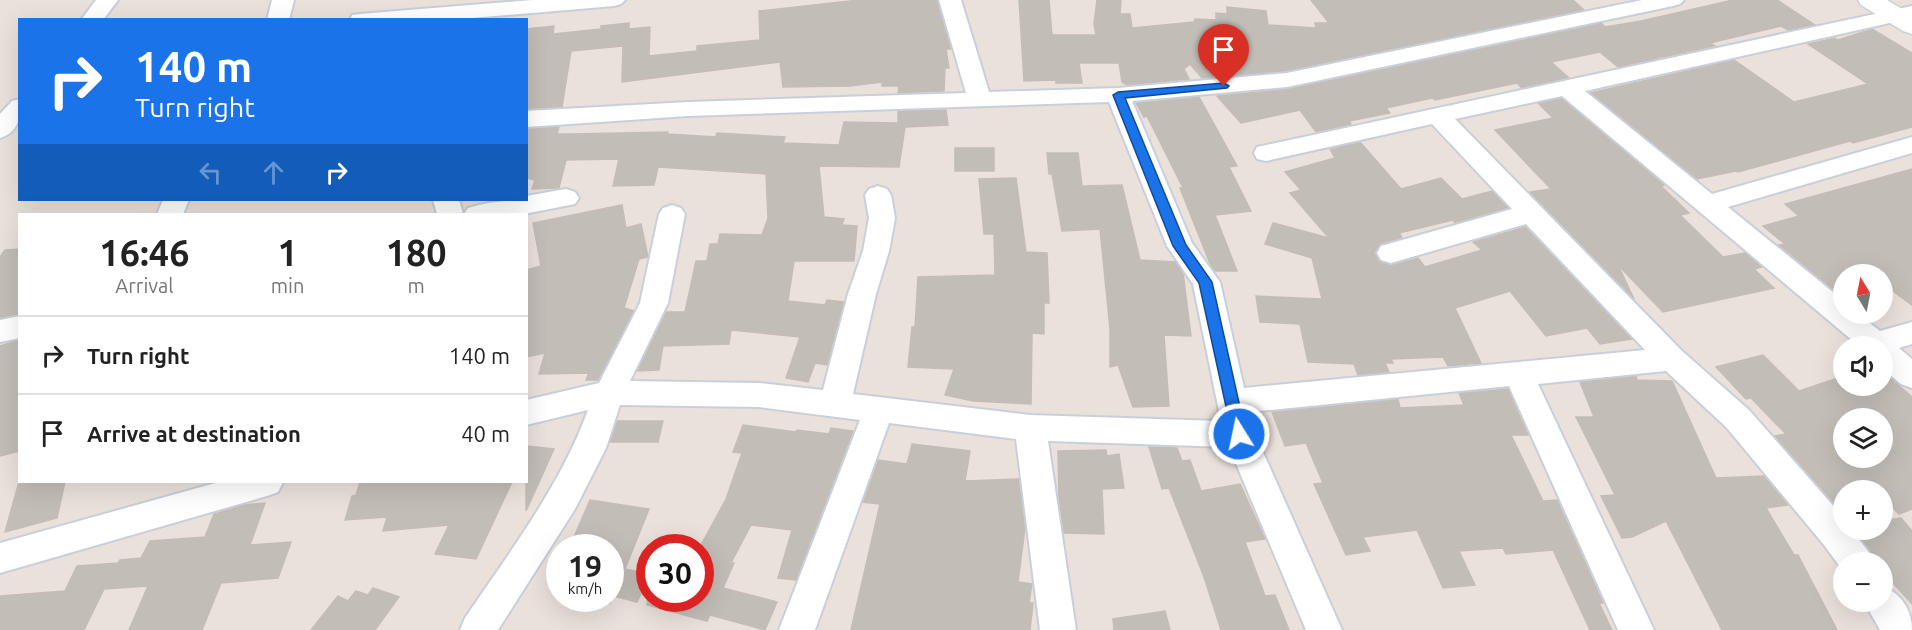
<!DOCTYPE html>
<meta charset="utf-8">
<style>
body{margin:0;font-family:Ubuntu,sans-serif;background:#f6f6f6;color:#222;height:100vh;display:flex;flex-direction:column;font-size:22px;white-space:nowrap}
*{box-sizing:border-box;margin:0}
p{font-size:20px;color:#767676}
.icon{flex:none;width:33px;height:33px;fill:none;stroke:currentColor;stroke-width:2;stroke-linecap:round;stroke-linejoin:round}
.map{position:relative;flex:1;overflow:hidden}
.side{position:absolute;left:18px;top:213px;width:510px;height:270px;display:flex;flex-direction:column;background:#fff;border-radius:0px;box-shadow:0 6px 24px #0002}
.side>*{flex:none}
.guide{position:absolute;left:18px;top:18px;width:510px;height:183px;border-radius:0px;box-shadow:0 6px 24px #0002;background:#1a73e8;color:#fff;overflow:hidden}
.needle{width:39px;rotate:350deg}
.tools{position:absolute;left:1833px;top:264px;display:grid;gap:12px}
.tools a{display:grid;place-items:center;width:60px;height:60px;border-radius:50%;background:#fff;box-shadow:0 6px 24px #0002;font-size:30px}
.speed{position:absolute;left:546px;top:534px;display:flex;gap:12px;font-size:30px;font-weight:700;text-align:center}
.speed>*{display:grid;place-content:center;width:78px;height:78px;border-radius:50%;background:#fff;box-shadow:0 6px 24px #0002;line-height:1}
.speed small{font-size:15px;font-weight:400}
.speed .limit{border:9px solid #d22;background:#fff;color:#111}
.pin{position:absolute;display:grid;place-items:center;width:51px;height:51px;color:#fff;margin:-62px -26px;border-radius:50% 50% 50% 0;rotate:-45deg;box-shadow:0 0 6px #0007}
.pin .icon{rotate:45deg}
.me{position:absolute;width:66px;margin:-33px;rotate:350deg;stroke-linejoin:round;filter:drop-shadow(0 0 4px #0008)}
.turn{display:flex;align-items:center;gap:21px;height:126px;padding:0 18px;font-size:27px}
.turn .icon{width:78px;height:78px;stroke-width:2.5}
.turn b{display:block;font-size:42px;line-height:51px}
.lanes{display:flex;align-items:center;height:57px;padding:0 18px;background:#0003;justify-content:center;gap:30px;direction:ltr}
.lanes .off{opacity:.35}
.eta{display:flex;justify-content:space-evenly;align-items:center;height:102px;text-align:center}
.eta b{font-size:36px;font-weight:700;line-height:42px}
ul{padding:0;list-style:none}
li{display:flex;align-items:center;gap:18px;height:78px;padding:0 18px;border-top:2px solid #e0e0e0}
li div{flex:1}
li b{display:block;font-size:22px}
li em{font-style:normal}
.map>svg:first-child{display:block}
.building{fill:#c3bdb7;stroke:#c5bdb5;stroke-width:1.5;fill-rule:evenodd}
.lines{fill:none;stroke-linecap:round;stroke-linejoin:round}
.minor-casing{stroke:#c9cfda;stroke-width:4}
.tertiary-casing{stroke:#c9cfda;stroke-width:3}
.minor{fill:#fff;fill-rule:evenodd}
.tertiary{fill:#fff;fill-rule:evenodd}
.route{fill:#1a73e8;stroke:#114b97;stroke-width:1.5}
</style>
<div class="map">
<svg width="1912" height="630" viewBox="0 0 1912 630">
<rect width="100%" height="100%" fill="#eae1db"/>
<g class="building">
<path d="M859 0H937L951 49H946L949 68H945L944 91 898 93 899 86H882V82L850 86 783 87 780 62 622 82 623 46 571 51 562 107 526 109V29L554 26 553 34 601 29V26L629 23V29L650 27 649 56 697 51V46L760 40 759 11Z"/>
<path d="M1019 0H1049L1052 35H1096L1094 24 1097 0H1121L1120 14H1130L1132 28 1194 22 1195 19 1216 20V13L1227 14V7L1266 11 1268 25 1316 28 1315 23H1329L1311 0H1573L1584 10 1287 71 1202 78 1190 64 1184 69 1189 79 1127 85 1122 82 1119 63H1079L1082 83H1056V80L1024 81Z"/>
<path d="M1733 0H1777L1815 25 1788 30 1781 26 1710 43 1715 46 1618 67 1600 52 1551 62 1569 78 1522 88 1517 83 1435 100 1432 98 1386 108 1390 113 1349 121 1351 124 1316 132 1300 110 1241 123 1217 96 1287 89 1601 23 1605 27 1641 21Z"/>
<path d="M1872 29 1912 53V127L1853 143 1850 141 1738 172 1736 171 1697 179 1591 93 1734 60 1794 102 1868 84 1808 44 1835 38 1838 40Z"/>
<path d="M1199 97 1237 166 1229 167 1251 211 1215 215 1237 271H1215L1211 266 1180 188H1183L1147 116 1144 117 1136 103Z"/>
<path d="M1561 98 1665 185 1661 186 1689 213 1680 215 1723 257 1745 253 1762 267 1754 269 1774 288 1663 312 1618 265 1634 299 1530 192 1551 189 1495 130 1553 118 1538 103Z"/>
<path d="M946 110 948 125 905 127 899 167 819 166 824 217 844 219 842 225 857 226 854 261H794L788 301 825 305 827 300 844 302 827 365 815 363 808 382 786 378 800 337 731 330 729 344 663 346 659 370 637 371 666 312H685L696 261H707L710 244H718L720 234 762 235 768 218 766 174 658 167 654 185 613 186 619 159 566 160 559 188 532 189 535 180 526 178V129L559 127 557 134H571L668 132 667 134 716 137 717 133 785 137 783 143 839 145 844 122 898 123V111Z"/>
<path d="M1360 142 1401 189 1441 178 1462 199 1492 191 1508 208 1455 223 1453 220 1399 233 1402 238 1379 245 1375 254 1380 262 1392 265 1418 258 1425 267 1482 250 1473 242 1525 227 1632 339 1600 344 1587 328 1546 336 1510 291 1455 308 1481 363 1448 366 1443 357 1391 359 1393 363H1385L1389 372 1358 375 1354 364 1308 362 1300 324 1260 322 1256 296 1322 299 1312 258 1265 244 1273 223 1329 238 1290 193 1301 190 1285 172 1335 158 1330 149Z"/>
<rect x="955" y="148" width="39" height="23"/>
<path d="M1047 153H1078L1082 186 1122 185 1140 260 1175 262 1183 273 1191 336 1164 335 1169 406 1133 407 1118 365 1110 367V329L1100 229 1062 231 1052 174H1049Z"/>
<path d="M1912 169V305L1882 283V274H1844V298L1779 245 1785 244 1763 226 1799 216 1785 204Z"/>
<path d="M1016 178 1026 252 1047 253 1049 303H1044V334L1032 333 1031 404 973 401 945 395 954 369 908 367 912 327H915L918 277 995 275 994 234H984L979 179Z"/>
<path d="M622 205 626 228 641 224 648 257 639 259 624 308 634 311 598 380H586L589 373 539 374 545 353 526 357V270L541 266 533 223Z"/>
<path d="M20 249V314L0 318V257L5 250Z"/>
<path d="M20 340V451L0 456V346Z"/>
<path d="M1763 355 1799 391 1844 376V386H1882V371L1912 397V509L1899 514 1882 497V490H1876L1869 484 1844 490V514L1775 436 1786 434 1751 398 1746 399 1716 367ZM1844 418H1882V458H1844Z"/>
<path d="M1636 376 1637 380 1672 381 1716 478 1764 476 1788 505 1766 508 1794 555H1798L1837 630H1722L1666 521 1632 537 1622 538 1601 496 1615 495 1576 417H1594L1580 382Z"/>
<path d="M1508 389 1528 435H1511L1543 501 1557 500 1603 603H1599L1612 630H1590L1553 550 1506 554 1503 548 1459 551 1475 585 1443 588 1417 530 1363 537 1370 551 1346 555 1314 484 1323 483 1306 443 1285 446 1272 412 1398 399 1400 408 1464 405 1459 393Z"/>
<path d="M617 421H663L658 442H610Z"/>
<path d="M743 425 796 432 797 430 829 434 831 428 853 431 796 580 778 578 792 530 751 525 731 563H734L723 588 777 602 765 630 710 615 707 621 647 605 648 598H700V547L726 499 742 453 733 452Z"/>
<path d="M912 444 970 451 965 481 1019 479 1025 528 1018 582 1032 584 1029 603H1033L1030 630H851L880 504 863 502 878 460 907 464Z"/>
<path d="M526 446 554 449 526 511Z"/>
<path d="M1149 447 1177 448 1182 461 1190 460 1201 491 1240 484 1265 539 1245 542 1265 596 1275 595 1289 630H1221L1204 577 1169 488 1162 489Z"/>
<path d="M1106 450 1107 456 1119 454 1124 488 1102 489 1104 534 1064 533 1059 498 1058 451Z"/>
<path d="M19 482H65L57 518 5 532Z"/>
<path d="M360 482H512L476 559 435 554 449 525 383 531 387 517 345 520 352 496 356 495Z"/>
<path d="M590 500 649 509 625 569 650 574 637 602 614 596 610 602V548L571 544Z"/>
<path d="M265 503 250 545 291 542 278 578 221 583 202 630H129L148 586 104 589 84 630H0V596L65 591 77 566 118 563 120 560 141 558 150 541 205 537 214 514 244 505Z"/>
<path d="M1901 518 1912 531V604L1882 571V562H1875L1870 550 1854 530H1882V521Z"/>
<path d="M373 588 399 597 375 630H311L338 596 348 601 356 591 368 595Z"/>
<path d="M1165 611 1170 630H1114L1113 619Z"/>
</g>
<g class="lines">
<defs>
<g id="minor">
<path d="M96 0H118L103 20H81Z"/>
<path d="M272 0H294L289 20H267Z"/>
<path d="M533 0H625L621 4 614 6 448 20H350L352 15 360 14Z"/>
<path d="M939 0H961L989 92 1118 88 1287 73 1642 0H1684L1680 4 1673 6 1287 87 1132 101 1192 243 1220 282 1244 388 1645 350 1526 224 1391 263 1381 260 1377 253 1381 246 1512 209 1432 124 1266 161 1257 159 1254 153 1257 147 1912 6V18L1585 91 1712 194 1912 137V153L1728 207 1844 301V314H1858L1880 331 1912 322V344L1899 348 1912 359V388L1901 384 1882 368V346H1859L1562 96 1455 119 1682 351 1749 410 1844 518V530H1852L1868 551 1873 562H1844V572L1824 545 1727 428 1666 371 1538 384 1654 630H1618L1509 386 1250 412 1255 434 1342 630H1306L1229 447 1048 441 1076 630H1040L1016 439 889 423 815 630H779L860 420 759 407 620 405 606 448 575 509 498 630H460L465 618C510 551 560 487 588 410L526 425V400L599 383 640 303 659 214 663 208 672 205 681 208 685 214 668 303 630 381 759 383 823 390 848 294 863 251 869 218 865 195 869 189 878 186 887 189 891 195 895 218 889 251 876 294 853 394 1030 415 1221 421 1193 284 1167 246 1109 102 688 116 526 127V111L688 102 966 93Z"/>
<path d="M20 99C20 116 20 132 0 138V114L12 101Z"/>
<path d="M566 189 575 192 579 198 575 204 524 214H464L468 208C487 202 506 200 526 200V196Z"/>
<path d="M163 200H189L183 214H157Z"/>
<path d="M433 200H459L463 214H437Z"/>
<path d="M20 316V338L0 342V320Z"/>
<path d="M219 482H283L278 492 267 496 0 573V543Z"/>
<path d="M1882 586C1901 593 1912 610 1912 630H1880L1864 602H1882Z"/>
</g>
<path id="tertiary" d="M1858 0H1887L1912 15V34L1903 31 1861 5Z"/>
</defs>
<use href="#minor" class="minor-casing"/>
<use href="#tertiary" class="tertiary-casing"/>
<use href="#minor" class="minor"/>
<use href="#tertiary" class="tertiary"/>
</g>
<path class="route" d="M1224 83 1229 86 1227 88 1125 98 1186 245 1212 282 1246 434 1244 438 1239 440 1234 438 1232 434 1199 283 1173 246 1113 95 1118 92Z"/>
</svg>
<div class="tools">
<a><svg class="needle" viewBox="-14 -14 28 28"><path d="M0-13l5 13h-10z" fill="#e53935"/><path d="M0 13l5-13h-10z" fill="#767676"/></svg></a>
<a><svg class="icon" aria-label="sound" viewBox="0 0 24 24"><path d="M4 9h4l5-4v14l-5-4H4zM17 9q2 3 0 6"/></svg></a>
<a><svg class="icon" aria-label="layers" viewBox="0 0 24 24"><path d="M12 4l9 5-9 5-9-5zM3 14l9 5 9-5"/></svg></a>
<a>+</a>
<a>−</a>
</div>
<div class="speed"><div>19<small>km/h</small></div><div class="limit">30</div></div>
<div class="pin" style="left:1224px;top:86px;background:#d93025"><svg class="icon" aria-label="arrive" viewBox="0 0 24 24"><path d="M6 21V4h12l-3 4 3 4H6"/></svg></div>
<svg class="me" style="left:1239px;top:434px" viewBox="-20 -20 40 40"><circle r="17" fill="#1a73e8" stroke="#fff" stroke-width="3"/><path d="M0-11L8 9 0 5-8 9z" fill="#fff"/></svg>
<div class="guide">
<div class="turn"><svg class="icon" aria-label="right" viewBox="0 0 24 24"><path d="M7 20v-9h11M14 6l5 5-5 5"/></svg><div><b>140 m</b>Turn right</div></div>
<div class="lanes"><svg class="icon off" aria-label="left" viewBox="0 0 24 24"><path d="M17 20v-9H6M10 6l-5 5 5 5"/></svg><svg class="icon off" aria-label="ahead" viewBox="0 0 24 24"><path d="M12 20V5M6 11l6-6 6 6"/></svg><svg class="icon" aria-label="right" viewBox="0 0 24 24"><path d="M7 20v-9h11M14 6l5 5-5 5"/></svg></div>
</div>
<section class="side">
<div class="eta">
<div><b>16:46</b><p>Arrival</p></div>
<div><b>1</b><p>min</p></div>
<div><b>180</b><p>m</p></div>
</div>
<ul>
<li><svg class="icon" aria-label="right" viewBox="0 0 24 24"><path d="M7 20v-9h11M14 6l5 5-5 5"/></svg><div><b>Turn right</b></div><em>140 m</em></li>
<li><svg class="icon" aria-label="arrive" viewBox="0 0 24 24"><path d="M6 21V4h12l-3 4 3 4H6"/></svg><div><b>Arrive at destination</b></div><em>40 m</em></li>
</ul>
</section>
</div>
